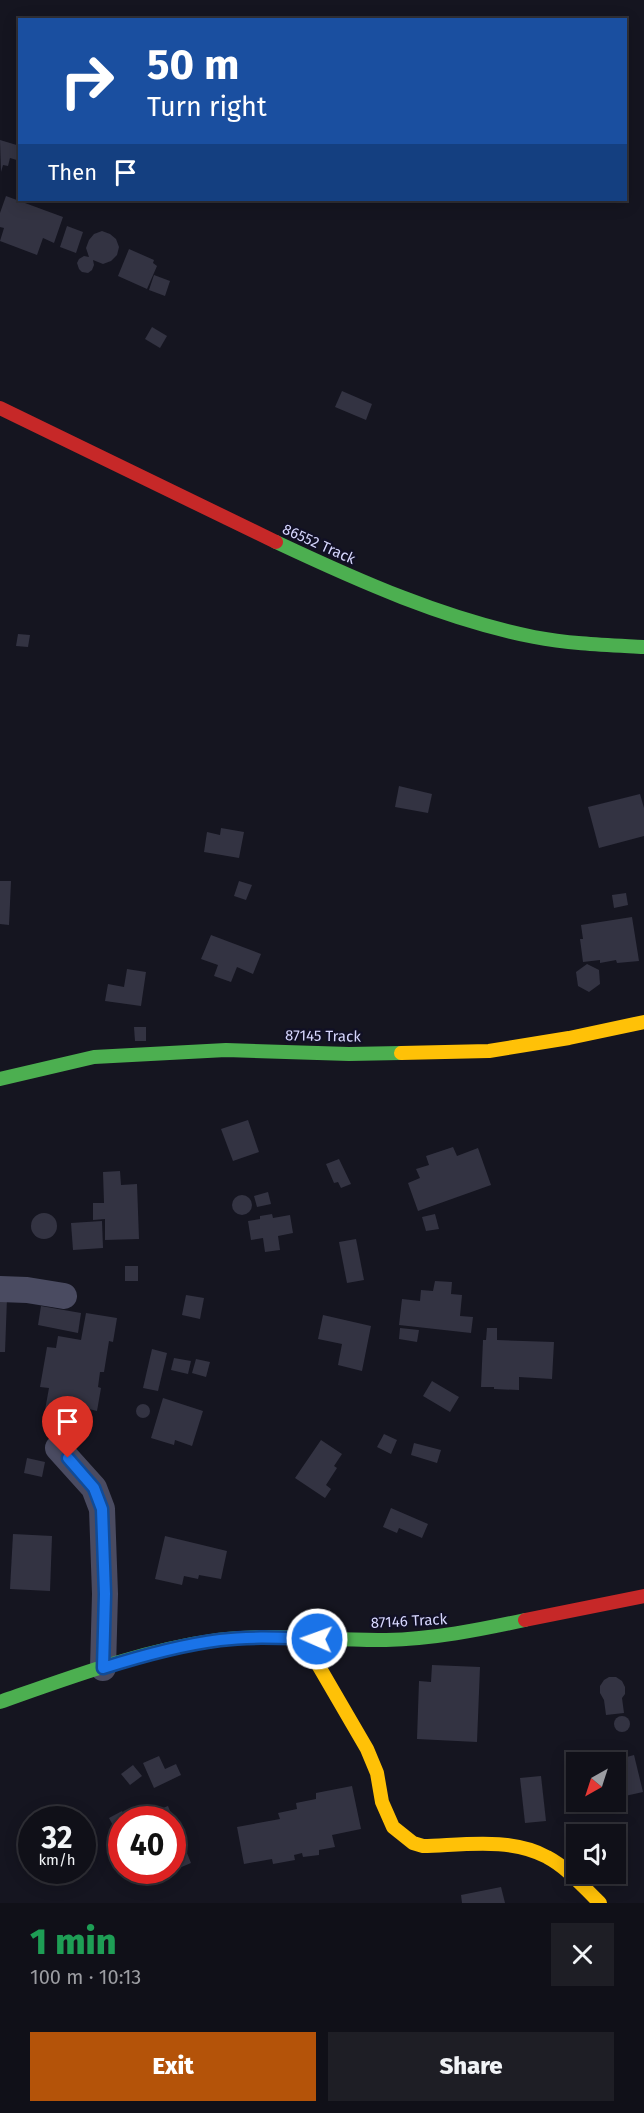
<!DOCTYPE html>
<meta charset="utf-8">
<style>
body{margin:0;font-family:"Fira Sans",sans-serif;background:#1e1e25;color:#f1f3f6;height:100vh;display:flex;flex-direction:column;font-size:22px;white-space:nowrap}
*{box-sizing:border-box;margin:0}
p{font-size:20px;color:#9c9da2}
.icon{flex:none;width:33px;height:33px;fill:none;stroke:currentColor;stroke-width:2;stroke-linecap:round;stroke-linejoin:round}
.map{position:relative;height:1903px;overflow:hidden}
.drawer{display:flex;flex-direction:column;background:#101018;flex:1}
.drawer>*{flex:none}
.guide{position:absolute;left:18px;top:18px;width:609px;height:183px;border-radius:0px;box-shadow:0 3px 15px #0003,0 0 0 2px #303037;background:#1a4fa0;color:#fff;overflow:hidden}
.needle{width:39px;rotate:219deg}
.controls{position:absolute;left:566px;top:1752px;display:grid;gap:12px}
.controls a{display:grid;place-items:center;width:60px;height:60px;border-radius:0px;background:#101018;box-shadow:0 3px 15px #0003,0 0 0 2px #303037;font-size:30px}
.speed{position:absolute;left:18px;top:1806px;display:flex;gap:12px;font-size:30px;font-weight:700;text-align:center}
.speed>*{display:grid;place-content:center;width:78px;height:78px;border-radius:50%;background:#101018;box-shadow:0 3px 15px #0003,0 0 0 2px #303037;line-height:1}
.speed small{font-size:15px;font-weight:400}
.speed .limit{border:9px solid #d22;background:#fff;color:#111}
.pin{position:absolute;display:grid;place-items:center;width:51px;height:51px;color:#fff;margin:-62px -26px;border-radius:50% 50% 50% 0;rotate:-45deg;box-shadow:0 0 6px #0007}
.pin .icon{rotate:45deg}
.me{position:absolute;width:66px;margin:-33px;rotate:272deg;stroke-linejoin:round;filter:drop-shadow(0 0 4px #0008)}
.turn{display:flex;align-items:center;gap:21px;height:126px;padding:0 30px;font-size:27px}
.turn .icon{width:78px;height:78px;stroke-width:2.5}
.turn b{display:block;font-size:42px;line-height:51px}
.then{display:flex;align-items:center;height:57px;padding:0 30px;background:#0003;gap:12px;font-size:22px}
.round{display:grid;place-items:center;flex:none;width:63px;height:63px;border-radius:0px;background:#1e1e25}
.overview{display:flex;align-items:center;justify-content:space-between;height:102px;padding:0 30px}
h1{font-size:36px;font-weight:800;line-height:45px;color:#1e9e55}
.button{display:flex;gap:12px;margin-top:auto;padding:12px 30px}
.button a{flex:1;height:69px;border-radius:0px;background:#b45309;color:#fff;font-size:24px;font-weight:800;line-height:69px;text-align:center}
.button a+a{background:#1e1e25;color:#f1f3f6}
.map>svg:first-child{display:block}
.building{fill:#333342}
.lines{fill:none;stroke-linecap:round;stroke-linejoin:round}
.street{stroke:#4a4b61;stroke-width:26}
.fast{stroke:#4caf50;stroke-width:14}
.slow{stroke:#ffc107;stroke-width:14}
.jam{stroke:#c62828;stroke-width:14}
.route-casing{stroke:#114b97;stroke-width:15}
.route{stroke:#1a73e8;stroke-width:10}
.labels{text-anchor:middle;stroke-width:4.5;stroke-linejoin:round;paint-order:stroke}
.street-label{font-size:15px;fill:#d6d6fd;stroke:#111025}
</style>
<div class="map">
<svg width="644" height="1903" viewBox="0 0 644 1903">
<rect width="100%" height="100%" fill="#151520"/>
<g class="building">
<path d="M0 140 20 146V161L10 158 8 166 3 165 1 172Z"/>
<path d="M6 196 63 217 54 243 43 238 37 255 0 241 4 228 0 227V213Z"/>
<path d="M67 226 83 232 76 253 60 247Z"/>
<path d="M102 231 110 234 116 239 119 247 117 255 111 261 103 264 93 260 94 265 92 270 88 273 82 272 79 269 77 263 79 259 84 256 89 257 86 248 89 240 94 234Z"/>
<path d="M129 249 154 260 153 263 157 266 147 289 118 276Z"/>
<path d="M154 275 170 281 165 296 149 290Z"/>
<path d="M152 327 167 336 160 348 145 339Z"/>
<path d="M342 391 372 404 366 420 335 407Z"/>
<path d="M18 634 30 635 28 647 16 646Z"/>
<path d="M399 786 432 794 428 813 395 807Z"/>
<path d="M640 794 644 808V836L599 848 588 807Z"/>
<path d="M221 828 244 832 239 858 204 852 207 832 220 835Z"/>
<path d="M0 881H11L9 925 0 924Z"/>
<path d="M239 881 252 885 246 900 234 896Z"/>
<path d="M626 893 628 905 614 908 612 895Z"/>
<path d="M632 917 639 961 617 963 616 960 600 963V960L583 962 580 939H583L581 925Z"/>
<path d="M211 935 261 954 253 974 237 967 231 982 214 976 218 965 201 959Z"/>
<path d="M587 964 599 970 600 984 589 992 578 986 576 972Z"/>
<path d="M127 969 146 972 141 1006 105 1001 108 984 124 987Z"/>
<path d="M134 1027H146V1041H135Z"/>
<path d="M248 1120 259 1152 233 1161 221 1129Z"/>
<path d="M453 1147 457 1156 478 1148 491 1185 418 1211 408 1183 420 1178 416 1169 429 1165 426 1156Z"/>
<path d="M339 1159 351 1184 341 1188 338 1182 334 1183 326 1164Z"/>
<path d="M120 1171 121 1185 137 1184 139 1239 105 1240V1219L93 1220V1203H104L103 1172Z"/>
<path d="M268 1192 271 1204 257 1207 254 1196Z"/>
<circle cx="242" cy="1205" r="10"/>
<circle cx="44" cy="1226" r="13"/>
<path d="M272 1214 273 1218 290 1215 293 1233 278 1236 280 1250 265 1252 263 1238 251 1240 248 1221 260 1219V1216Z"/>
<path d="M435 1214 439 1229 426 1231 422 1217Z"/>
<path d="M102 1221 103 1248 73 1250 71 1223Z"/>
<path d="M356 1239 364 1280 347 1283 339 1242Z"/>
<rect x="125" y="1266" width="13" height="15"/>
<path d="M435 1281 452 1282 451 1294 462 1295 460 1316 473 1317 471 1333 399 1325 402 1299 420 1301 421 1290 433 1291Z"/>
<path d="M186 1295 204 1298 200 1319 182 1315Z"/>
<path d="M0 1298H7L5 1352H0Z"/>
<path d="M41 1306 81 1313 78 1333 38 1325Z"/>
<path d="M86 1313 117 1318 113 1342 109 1341 104 1372H100L98 1387 101 1388 97 1411 85 1408 84 1417 69 1414 67 1425 43 1421 49 1388 40 1387 47 1347 56 1348 58 1336 81 1340Z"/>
<path d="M323 1315 371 1326 362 1371 338 1365 342 1344 318 1339Z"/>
<path d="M400 1328 419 1330 417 1342 399 1339Z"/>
<path d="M487 1328H497V1340L554 1342 552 1379 519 1377V1390L494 1389V1387H481L483 1340H486Z"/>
<path d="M152 1349 167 1353 158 1391 143 1388Z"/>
<path d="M174 1358 191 1361 188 1374 171 1370Z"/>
<path d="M196 1359 210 1362 206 1377 192 1373Z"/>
<path d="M432 1381 459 1397 450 1412 423 1396Z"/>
<path d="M163 1398 203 1411 192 1446 175 1440 174 1445 151 1438Z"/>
<circle cx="143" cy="1411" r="7"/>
<path d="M384 1434 397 1440 391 1454 377 1447Z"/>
<path d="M321 1440 342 1454 334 1466 337 1468 326 1485 331 1489 325 1498 295 1478Z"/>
<path d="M414 1443 441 1450 437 1463 411 1455Z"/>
<path d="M27 1458 45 1462 42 1477 24 1473Z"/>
<path d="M391 1508 428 1524 422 1538 399 1528 397 1533 383 1527Z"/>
<path d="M13 1534 52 1536 50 1591 10 1589Z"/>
<path d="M165 1536 227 1551 221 1579 199 1575 198 1579 184 1576 182 1585 155 1579Z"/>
<path d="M432 1665 480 1667 477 1742 417 1739 419 1681 431 1682Z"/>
<path d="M609 1677H616L622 1681 625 1687V1694L622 1698 624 1713 606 1715 604 1700 600 1693V1686L604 1680Z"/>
<circle cx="622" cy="1724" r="8"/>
<path d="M634 1755 643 1792 625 1796 616 1760Z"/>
<path d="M159 1756 165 1769 176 1764 181 1775 154 1788 143 1763Z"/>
<path d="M133 1765 142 1776 130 1785 121 1774Z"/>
<path d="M541 1776 546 1821 525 1823 520 1778Z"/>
<path d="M352 1786 361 1829 332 1835 335 1847 319 1850V1855L303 1857 302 1853 294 1855 295 1860 273 1864 272 1859 244 1864 237 1827 280 1819 278 1813 297 1809 296 1803 316 1799V1793Z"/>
<path d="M168 1806 191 1863 172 1871V1820L135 1819Z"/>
<path d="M122 1811 127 1820H122V1828L116 1831 109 1818Z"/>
<path d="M501 1887 505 1903H462L461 1895Z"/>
</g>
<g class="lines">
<g class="street">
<path d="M0 1289 27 1290 64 1296"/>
<path d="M58 1448 94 1488 102 1509 105 1594 103 1668"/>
</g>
<g class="fast">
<path d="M276 542C359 581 444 619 534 637 571 644 607 645 644 647"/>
<path d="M0 1079 94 1057 226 1050 349 1054 401 1053"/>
<path d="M0 1702C71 1677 143 1650 218 1640 274 1633 330 1641 386 1640 433 1639 479 1630 525 1620"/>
</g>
<g class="slow">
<path d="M401 1053 489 1051 569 1038 644 1022"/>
<path d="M303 1639 367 1749 377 1773 382 1802 393 1827 413 1843 423 1846C463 1845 511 1837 547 1857 568 1868 583 1887 600 1903"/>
</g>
<g class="jam">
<path d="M0 408 276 542"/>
<path d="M525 1620 644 1596"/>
</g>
</g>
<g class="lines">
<defs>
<path id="route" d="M68 1458 94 1488 102 1509 105 1594 103 1668C141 1656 180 1645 220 1640 252 1636 284 1638 317 1639"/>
</defs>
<use href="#route" class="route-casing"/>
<use href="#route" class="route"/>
</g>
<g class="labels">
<g class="street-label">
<text transform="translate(319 544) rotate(24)" y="5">86552 Track</text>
<text transform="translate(323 1036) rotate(1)" y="5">87145 Track</text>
<text transform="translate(409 1621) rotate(-3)" y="5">87146 Track</text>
</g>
</g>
</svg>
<div class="controls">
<a><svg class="needle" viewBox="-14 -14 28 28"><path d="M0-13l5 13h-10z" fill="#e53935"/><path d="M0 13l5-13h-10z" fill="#9c9da2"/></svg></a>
<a><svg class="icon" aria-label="sound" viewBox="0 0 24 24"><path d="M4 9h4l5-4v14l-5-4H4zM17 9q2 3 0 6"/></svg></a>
</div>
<div class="speed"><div>32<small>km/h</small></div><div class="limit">40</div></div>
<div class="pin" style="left:68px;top:1458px;background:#d93025"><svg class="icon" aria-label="arrive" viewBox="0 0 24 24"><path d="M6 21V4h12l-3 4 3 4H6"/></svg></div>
<svg class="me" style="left:317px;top:1639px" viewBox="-20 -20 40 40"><circle r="17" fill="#1a73e8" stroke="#fff" stroke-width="3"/><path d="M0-11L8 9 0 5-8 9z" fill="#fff"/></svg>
<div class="guide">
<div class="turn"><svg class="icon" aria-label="right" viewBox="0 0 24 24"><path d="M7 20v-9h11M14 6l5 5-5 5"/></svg><div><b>50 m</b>Turn right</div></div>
<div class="then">Then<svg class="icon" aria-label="arrive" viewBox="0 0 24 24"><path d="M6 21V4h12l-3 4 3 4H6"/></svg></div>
</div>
</div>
<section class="drawer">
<div class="overview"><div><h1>1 min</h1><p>100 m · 10:13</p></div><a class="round"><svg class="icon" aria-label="close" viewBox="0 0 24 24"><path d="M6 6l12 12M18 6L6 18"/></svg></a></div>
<div class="button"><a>Exit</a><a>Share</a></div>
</section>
